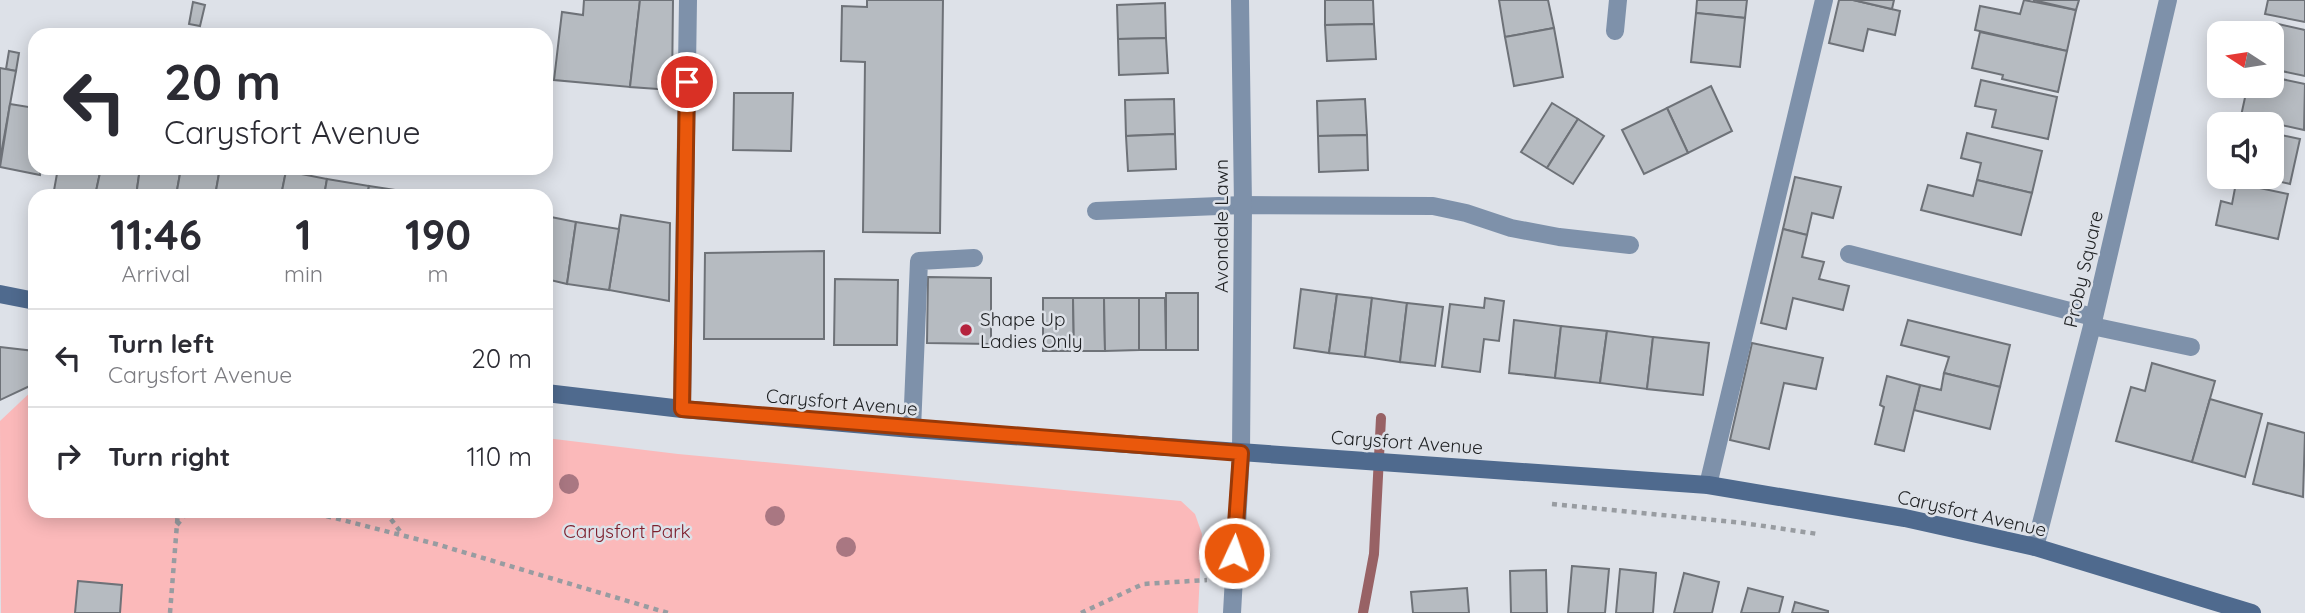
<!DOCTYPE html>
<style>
body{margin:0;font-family:Quicksand,sans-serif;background:#f2f2f3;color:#2b2b33;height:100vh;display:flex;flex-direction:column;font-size:26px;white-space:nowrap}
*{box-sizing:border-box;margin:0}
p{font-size:23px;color:#7c7c81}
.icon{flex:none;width:38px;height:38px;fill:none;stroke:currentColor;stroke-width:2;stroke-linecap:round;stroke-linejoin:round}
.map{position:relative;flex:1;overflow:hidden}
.details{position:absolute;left:28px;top:189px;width:525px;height:329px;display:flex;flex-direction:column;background:#fff;border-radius:21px;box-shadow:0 4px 18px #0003}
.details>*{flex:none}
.banner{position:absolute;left:28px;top:28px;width:525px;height:147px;border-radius:21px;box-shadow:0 4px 18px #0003;background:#fff;color:#2b2b33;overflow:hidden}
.needle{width:46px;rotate:282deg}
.buttons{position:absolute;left:2207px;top:21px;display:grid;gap:14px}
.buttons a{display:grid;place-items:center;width:77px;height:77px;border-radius:14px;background:#fff;box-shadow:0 4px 18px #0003;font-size:35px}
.pin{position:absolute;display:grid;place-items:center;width:60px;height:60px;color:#fff;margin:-30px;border:4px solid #fff;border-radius:50%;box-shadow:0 2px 7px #0007}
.me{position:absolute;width:77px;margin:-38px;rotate:3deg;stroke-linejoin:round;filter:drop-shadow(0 0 5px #0008)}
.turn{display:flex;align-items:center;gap:24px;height:147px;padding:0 21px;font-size:32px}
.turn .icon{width:91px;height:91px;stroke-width:2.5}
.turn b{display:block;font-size:49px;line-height:60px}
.eta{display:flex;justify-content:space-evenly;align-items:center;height:119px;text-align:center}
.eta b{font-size:42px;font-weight:800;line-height:49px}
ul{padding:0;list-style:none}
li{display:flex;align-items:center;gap:21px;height:98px;padding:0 21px;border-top:2px solid #e1e1e2}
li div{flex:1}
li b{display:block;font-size:26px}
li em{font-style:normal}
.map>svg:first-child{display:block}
.green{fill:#fbb9ba}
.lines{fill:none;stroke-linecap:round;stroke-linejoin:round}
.stream{stroke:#986265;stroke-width:10}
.building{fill:#b6bbc1;stroke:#6e7278;stroke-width:2}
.path{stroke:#989ca1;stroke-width:4.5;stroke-dasharray:5 5;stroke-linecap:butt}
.lane{stroke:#7e91aa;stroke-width:18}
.street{stroke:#7e91aa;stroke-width:18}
.secondary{stroke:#4f6a8e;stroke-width:18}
.tree{fill:#a97782}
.route-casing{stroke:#983908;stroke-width:18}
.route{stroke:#ea580c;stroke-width:12}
.poi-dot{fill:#b5233e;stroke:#dde1e8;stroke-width:2.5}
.labels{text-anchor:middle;stroke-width:5;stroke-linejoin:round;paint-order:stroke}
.street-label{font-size:19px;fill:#1d1f21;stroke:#dde1e8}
.poi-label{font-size:19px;fill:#1d1f21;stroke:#dde1e8;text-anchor:start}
.park-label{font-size:19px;fill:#7e202e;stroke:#dde1e8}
</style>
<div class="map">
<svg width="2305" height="613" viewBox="0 0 2305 613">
<rect width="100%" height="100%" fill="#dde1e8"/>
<path class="green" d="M35 388V511H546V438L678 454 1181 501 1195 514 1202 534 1198 613H1L0 421Z"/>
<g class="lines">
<path class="stream" d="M1363 613 1374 554 1381 418"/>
</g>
<g class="building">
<path d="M584 0H640L630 87 554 80 562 12 583 15Z"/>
<path d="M640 0H673L672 90 630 87Z"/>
<path d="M867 0H943L940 233 863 232 865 62 841 61 842 6 867 7Z"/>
<path d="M1325 0H1373L1374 24 1325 25Z"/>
<path d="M1499 0H1548L1554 28 1505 37Z"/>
<path d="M1697 0H1747L1745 18 1696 13Z"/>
<path d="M1839 0H1853L1900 11 1895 35 1868 29 1863 51 1829 43Z"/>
<path d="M1853 0H1894L1892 9Z"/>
<path d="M2024 0 2076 10 2067 51 1975 30 1980 6 2020 14Z"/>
<path d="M2033 0H2079L2076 10Z"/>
<path d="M2268 0H2305V22L2265 14Z"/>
<path d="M193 2 205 5 200 26 189 24Z"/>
<path d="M1165 3 1166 38 1118 39 1117 5Z"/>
<path d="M1696 13 1745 18 1740 67 1691 62Z"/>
<path d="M2274 23 2305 30V76L2272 69V35Z"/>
<path d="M1374 24 1376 59 1327 61 1325 25Z"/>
<path d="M1554 28 1563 77 1514 86 1505 37Z"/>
<path d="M1980 32 2067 51 2058 92 2002 79 2003 75 1972 68Z"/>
<path d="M1166 38 1168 73 1119 75 1118 39Z"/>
<path d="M9 51 19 53 16 71 6 69Z"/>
<path d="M0 68 16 71 0 160Z"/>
<path d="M2272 77 2305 84 2304 130 2241 116 2246 93 2257 95 2259 86H2272Z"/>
<path d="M1981 80 2057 97 2048 139 1992 127 1996 110 1975 106Z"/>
<path d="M1711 86 1732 131 1688 153 1667 108Z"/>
<path d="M734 93H793L791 151 733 150Z"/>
<path d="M1174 99 1175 134 1126 136 1125 100Z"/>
<path d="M1365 99 1367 135 1318 136 1317 101Z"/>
<path d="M1552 103 1578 119 1547 168 1521 152Z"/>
<path d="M10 104 35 108V168H41L40 175 0 167Z"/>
<path d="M1667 108 1688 153 1644 174 1622 130Z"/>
<path d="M1578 119 1604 136 1573 184 1547 168Z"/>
<path d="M1967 133 2042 151 2032 193 1977 180 1981 163 1961 158Z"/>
<path d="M2272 133 2300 139 2290 184 2259 177H2272Z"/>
<path d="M1175 134 1176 169 1128 171 1126 136Z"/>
<path d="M1367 135 1368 170 1319 172 1318 136Z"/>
<path d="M58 168H101L95 196H53Z"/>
<path d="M101 168H140L136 196H95Z"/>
<path d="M140 168H181L176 196H136Z"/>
<path d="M181 168H220L215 196H176Z"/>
<path d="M220 168H268L286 171 281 196H215Z"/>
<path d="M286 171 327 179 324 196H281Z"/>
<path d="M1795 177 1841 187 1833 218 1812 213 1807 235 1783 229Z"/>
<path d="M327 179 369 186 367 196H324Z"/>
<path d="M1977 180 2032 193 2021 235 1921 210 1928 185 1973 196Z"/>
<path d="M2236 183 2288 194 2278 239 2216 225 2221 201 2232 204Z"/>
<path d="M369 186 409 192V196H367Z"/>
<path d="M621 215 670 223 669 301 609 290Z"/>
<path d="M546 216 576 222 567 284 546 279Z"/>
<path d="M576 222 619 229 609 290 567 284Z"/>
<path d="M1783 229 1807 235 1802 257 1824 262 1819 279 1849 286 1843 310 1793 298 1786 329 1761 323Z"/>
<path d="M824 251V339H704L705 253Z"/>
<path d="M928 277 991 278V344L927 343Z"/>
<path d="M835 279 898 280 897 345H834Z"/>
<path d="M1301 289 1337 294 1329 353 1294 348Z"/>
<rect x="1166" y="293" width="32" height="57"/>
<path d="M1337 294 1372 298 1365 357 1329 353Z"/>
<path d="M1043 298H1073L1074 351H1043Z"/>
<path d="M1073 298H1104L1105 351H1074Z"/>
<path d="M1104 298H1139V350L1105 351Z"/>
<path d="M1139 298H1165L1166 350H1139Z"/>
<path d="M1372 298 1407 303 1400 362 1365 357Z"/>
<path d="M1485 298 1504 301 1499 341 1484 339 1480 372 1442 367 1450 304 1484 308Z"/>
<path d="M1407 303 1443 307 1435 366 1400 362Z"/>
<path d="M1514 320 1561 326 1555 378 1509 373Z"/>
<path d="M1908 320 2010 345 2000 387 1944 373 1949 357 1901 345Z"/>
<path d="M1561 326 1607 331 1600 383 1555 378Z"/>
<path d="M1607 331 1653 337 1647 389 1600 383Z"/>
<path d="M1653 337 1709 343 1703 395 1647 389Z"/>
<path d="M1752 343 1823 358 1816 389 1784 383 1769 449 1730 440Z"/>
<path d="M0 347 34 351V384L0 400Z"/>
<path d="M2152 363 2215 381 2192 462 2116 441 2131 387 2145 391Z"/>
<path d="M1944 373 2000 387 1990 429 1914 410 1920 385 1941 390Z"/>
<path d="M1887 376 1920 385 1904 451 1875 444 1884 407 1880 405Z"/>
<path d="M2210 399 2262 414 2245 477 2192 462Z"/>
<path d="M2268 423 2305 433 2303 497 2253 484Z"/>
<path d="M1572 566 1609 569 1605 613H1568Z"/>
<path d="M1620 569 1656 573 1653 613H1616Z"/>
<path d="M1546 570 1547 613H1511L1510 571Z"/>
<path d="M1684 573 1719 582 1712 613H1674Z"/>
<path d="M78 581 122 585 120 613H75Z"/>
<path d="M1467 588 1469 613H1413L1411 592Z"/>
<path d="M1748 588 1783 597 1779 613H1741Z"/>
<path d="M1795 602 1828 611V613H1792Z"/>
</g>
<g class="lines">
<g class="path">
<path d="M1552 504 1743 523 1818 534"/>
<path d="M307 511 436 544 668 613"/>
<path d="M385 511 402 534"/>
<path d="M177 525 188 511"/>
<path d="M170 613 178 511"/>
<path d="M1081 613 1143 584 1207 580"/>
</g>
<g class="lane">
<path d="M1096 211 1243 205 1433 206 1466 213 1511 228 1559 237 1630 245"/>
<path d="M1849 254 2093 317"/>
<path d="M2092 326 2191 347"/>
<path d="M912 429 919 261 974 258"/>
<path d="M1708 485 1824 0"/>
</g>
<g class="street">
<path d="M1615 31 1618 0"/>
<path d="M682 409 688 0"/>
<path d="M2035 547 2092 326 2168 0"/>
<path d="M1232 613 1241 453 1243 205 1240 0"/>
</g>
<g class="secondary">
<path d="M0 294 35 301"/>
<path d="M546 393 682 409 912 429 1708 485 1905 518 2035 547 2252 613"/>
</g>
</g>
<g class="tree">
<circle cx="569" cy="484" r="10"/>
<circle cx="775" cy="516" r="10"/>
<circle cx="846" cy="547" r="10"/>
</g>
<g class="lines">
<defs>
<path id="route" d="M687 82 682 409 1241 453 1234 553"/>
</defs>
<use href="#route" class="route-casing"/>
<use href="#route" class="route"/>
</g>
<circle class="poi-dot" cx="966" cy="330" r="7"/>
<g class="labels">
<g class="street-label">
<text transform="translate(1221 226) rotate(-90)" y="7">Avondale Lawn</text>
<text transform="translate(2083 269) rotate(-77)" y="7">Proby Square</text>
<text transform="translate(842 402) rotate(5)" y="7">Carysfort Avenue</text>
<text transform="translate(1407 442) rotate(4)" y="7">Carysfort Avenue</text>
<text transform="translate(1972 513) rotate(13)" y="7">Carysfort Avenue</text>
</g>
<g class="poi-label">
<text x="980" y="326">Shape Up<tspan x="980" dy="22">Ladies Only</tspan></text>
</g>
<g class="park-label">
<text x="627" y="538">Carysfort Park</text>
</g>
</g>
</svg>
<div class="buttons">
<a><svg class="needle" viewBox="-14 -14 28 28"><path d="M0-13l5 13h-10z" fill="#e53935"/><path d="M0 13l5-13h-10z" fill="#7c7c81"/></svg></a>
<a><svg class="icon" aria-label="sound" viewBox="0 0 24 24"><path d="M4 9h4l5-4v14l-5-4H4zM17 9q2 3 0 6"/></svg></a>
</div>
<div class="pin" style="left:687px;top:82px;background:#d93025"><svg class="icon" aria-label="arrive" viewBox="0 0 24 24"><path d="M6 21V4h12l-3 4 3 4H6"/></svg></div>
<svg class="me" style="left:1234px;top:553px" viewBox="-20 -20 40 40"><circle r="17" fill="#ea580c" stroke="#fff" stroke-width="3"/><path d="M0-11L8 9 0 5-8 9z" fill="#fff"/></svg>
<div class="banner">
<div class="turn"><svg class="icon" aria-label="left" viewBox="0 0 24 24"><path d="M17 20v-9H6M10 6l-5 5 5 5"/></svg><div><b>20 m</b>Carysfort Avenue</div></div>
</div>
<section class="details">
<div class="eta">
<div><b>11:46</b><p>Arrival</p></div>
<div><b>1</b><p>min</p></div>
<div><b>190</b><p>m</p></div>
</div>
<ul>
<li><svg class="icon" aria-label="left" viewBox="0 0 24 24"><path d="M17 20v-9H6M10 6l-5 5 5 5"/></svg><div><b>Turn left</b><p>Carysfort Avenue</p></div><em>20 m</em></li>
<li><svg class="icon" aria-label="right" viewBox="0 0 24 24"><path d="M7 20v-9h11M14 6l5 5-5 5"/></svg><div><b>Turn right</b></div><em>110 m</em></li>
</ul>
</section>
</div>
